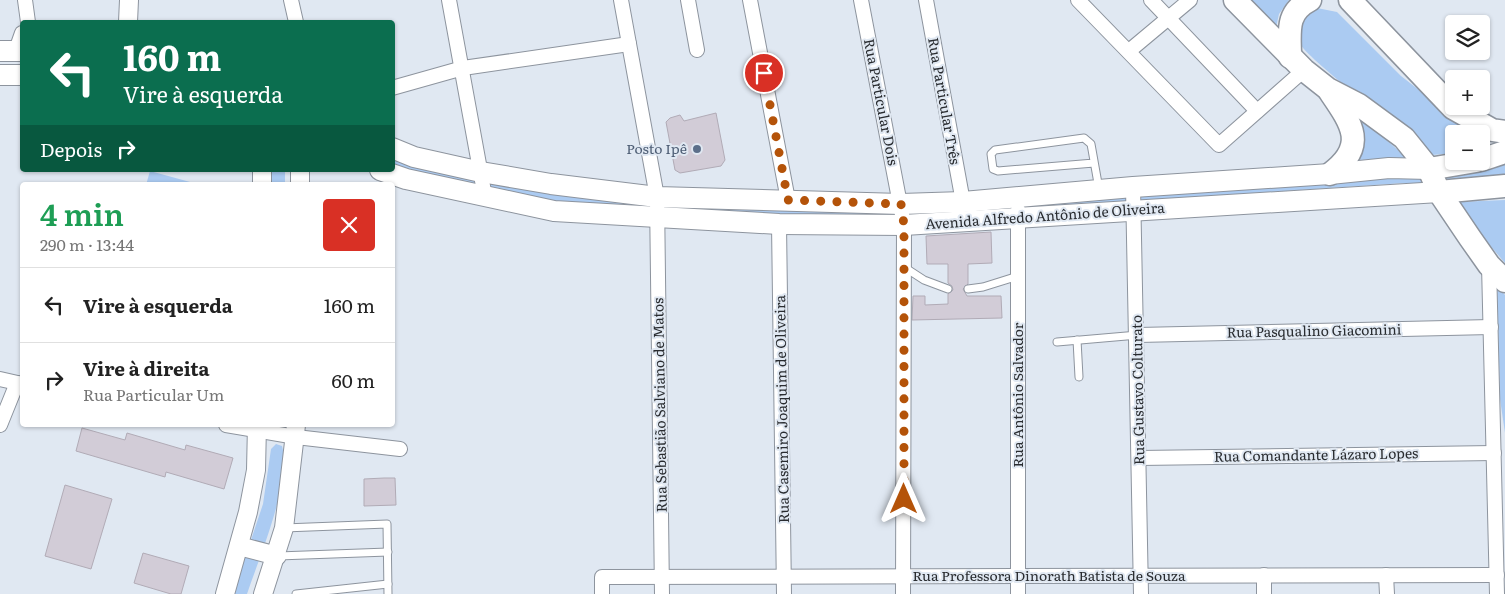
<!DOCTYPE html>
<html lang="pt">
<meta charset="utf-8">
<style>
body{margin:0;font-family:Literata,serif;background:#f6f6f6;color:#222;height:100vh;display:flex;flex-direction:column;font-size:19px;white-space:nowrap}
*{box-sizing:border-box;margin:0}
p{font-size:16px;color:#767676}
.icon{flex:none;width:28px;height:28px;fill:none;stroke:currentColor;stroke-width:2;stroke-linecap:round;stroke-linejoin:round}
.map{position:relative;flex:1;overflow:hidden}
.drawer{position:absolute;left:20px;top:182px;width:375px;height:245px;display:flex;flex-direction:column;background:#fff;border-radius:5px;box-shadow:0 1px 4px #0004}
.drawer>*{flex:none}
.banner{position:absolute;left:20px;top:20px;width:375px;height:152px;border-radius:5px;box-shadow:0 1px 4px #0004;background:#0b6e4f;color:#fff;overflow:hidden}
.buttons{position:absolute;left:1445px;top:15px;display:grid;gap:10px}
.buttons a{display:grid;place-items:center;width:45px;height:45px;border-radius:5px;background:#fff;box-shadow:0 1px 4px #0004;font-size:25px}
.pin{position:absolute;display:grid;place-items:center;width:42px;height:42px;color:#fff;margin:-21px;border:2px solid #fff;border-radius:50%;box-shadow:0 1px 5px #0007}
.me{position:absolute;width:55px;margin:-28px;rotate:0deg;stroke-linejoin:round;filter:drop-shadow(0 0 4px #0008)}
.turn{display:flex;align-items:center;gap:18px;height:105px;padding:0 20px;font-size:22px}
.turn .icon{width:65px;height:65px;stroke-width:2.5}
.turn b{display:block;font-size:35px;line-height:42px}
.then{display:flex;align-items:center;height:48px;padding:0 20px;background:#0003;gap:10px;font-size:19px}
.round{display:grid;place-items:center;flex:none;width:52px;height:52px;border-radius:5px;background:#f6f6f6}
.overview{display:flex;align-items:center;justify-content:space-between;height:85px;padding:0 20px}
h1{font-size:30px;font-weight:600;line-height:38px;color:#1e9e55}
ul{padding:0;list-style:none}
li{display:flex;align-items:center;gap:15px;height:75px;padding:0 20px;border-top:1px solid #e0e0e0}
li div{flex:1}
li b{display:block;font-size:19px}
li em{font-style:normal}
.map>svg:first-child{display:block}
.green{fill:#abcbf2}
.building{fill:#d2ccd7;stroke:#b1abb6}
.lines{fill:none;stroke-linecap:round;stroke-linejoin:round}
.service-casing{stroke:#8d949e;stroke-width:9}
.minor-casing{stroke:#8d949e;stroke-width:16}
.tertiary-casing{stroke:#8d949e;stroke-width:20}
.secondary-casing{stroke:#8d949e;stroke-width:22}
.primary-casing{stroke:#8d949e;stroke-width:25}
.service{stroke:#fff;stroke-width:7}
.minor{stroke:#fff;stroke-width:14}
.tertiary{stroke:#fff;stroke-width:18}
.secondary{stroke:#fff;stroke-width:20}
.primary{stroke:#fff;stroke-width:22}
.route{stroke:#b45309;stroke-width:9;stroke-dasharray:0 16.2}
.service-dot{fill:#5c6f8a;stroke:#e0e8f2;stroke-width:2}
.labels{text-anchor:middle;stroke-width:4;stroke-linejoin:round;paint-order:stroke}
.street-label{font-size:14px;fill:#292c30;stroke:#e0e8f2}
.service-label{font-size:14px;fill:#4e5e75;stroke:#e0e8f2;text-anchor:end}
</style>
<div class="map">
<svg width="1505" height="594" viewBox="0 0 1505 594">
<rect width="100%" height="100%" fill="#e0e8f2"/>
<g class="green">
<path d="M1244 0H1289L1279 14 1275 32Z"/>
<path d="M1317 8 1337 12 1401 76 1437 104 1468 134H1454V153L1432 155C1413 139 1303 56 1300 43 1295 26 1305 17 1317 8Z"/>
<path d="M1354 117 1365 121 1408 159 1353 160Z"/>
<path d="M393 152 479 179V189L393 166Z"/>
<path d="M1505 160V177L1439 182 1438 175Z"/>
<rect x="272" y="170" width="13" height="15"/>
<path d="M150 171 201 185H146Z"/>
<path d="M1418 173 1426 189 1404 183 942 214H910Z"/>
<path d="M489 183 566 196 651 200 650 210 493 195Z"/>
<path d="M662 200 896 208V216L789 214 664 209Z"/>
<path d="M1505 200V263L1470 222 1457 202Z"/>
<path d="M1497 286 1505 295V433L1500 399Z"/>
<path d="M276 444 282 446C292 481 259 558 247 594H233L263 504 271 449Z"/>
</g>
<g class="building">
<path d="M716 113 725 160 721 166 680 173 675 170 666 122 670 118 680 115 684 121Z"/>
<path d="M991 232 992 263 968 264V284L963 289 967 296H1001L1002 318 912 320 913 296H925V305L948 304V294L953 290 952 286 948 283V264H927L926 236Z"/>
<path d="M82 428 125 440 127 433 185 450 186 445 233 458 224 489 166 472 165 477 76 451Z"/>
<path d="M384 478H395L396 505 364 506V479Z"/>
<path d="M65 485 112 499 91 569 45 556Z"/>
<path d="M143 553 189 566 181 594H171L134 583Z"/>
</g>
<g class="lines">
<defs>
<g id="service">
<path d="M1094 163 998 171 993 169 991 154 995 150 1084 138 1091 144 1099 189"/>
<path d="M904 267 924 280 948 289"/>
<path d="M968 289 983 287 1018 276"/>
<path d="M1077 340 1079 377"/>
<path d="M1057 342 1138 335"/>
<path d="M284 528 387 524 388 594"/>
<path d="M278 556 388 552"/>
<path d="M296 594 388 584"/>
</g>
<g id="minor">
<path d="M25 0 28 22"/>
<path d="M291 0 296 22"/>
<path d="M449 0 485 197"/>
<path d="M621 0 657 197 662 594"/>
<path d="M688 0 697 50"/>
<path d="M750 0 788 200"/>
<path d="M861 0 904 225 903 594"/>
<path d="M926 0 963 202"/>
<path d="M1078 0 1219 145 1304 70"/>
<path d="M1151 0 1257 111"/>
<path d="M16 50 22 33"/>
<path d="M1129 51 1190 0"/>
<path d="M392 88 463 68 629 44"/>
<path d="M1133 187 1141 594"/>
<path d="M779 224 784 594"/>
<path d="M1489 265 1497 594"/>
<path d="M1138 335 1491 327"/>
<path d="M0 379 22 384"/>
<path d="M0 425 17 383"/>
<path d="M226 425 296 437 400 449"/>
<path d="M1139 458 1494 453"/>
<path d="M1264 575V594"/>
<path d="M1386 575 1387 594"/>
<path d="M602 594V577L1497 575"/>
<path d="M1018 594V210"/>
</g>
<g id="tertiary">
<path d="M128 22 129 0"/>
<path d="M262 185V170"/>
<path d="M300 185V170"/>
<path d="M239 546 277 556"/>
<path d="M225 594 248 512 256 470 257 425"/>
<path d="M263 594 284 528 296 425"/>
</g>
<g id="secondary">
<path d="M0 51H22"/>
<path d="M0 75H22"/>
<path d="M392 148 414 157 481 172 551 184 657 197 901 204 963 202 1133 187 1330 174 1389 168 1429 169"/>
<path d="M380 170 406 179 554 211 779 224 904 225 1439 192"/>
</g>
<g id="primary">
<path d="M1235 0 1304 70 1328 89 1359 105 1404 138 1429 169 1439 192 1470 238 1489 265 1505 281"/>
<path d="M1350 0 1453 108 1492 130 1505 132"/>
<path d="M1290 57C1290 32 1285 13 1310 0"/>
<path d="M1330 92C1352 124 1368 146 1330 174"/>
<path d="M1481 160 1505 152"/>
<path d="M1429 169 1476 161"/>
<path d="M1439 192 1505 186"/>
</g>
</defs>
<use href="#service" class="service-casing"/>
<use href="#minor" class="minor-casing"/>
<use href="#tertiary" class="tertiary-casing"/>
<use href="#secondary" class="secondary-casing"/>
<use href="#primary" class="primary-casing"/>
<use href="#service" class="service"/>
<use href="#minor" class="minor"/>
<use href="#tertiary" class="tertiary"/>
<use href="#secondary" class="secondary"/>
<use href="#primary" class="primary"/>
</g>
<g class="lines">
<path class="route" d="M764 73 788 200 901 204 904 225V499"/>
</g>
<circle class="service-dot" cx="697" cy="149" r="5"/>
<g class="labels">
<g class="street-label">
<text transform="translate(944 101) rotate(80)" y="5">Rua Particular Três</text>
<text transform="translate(881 102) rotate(79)" y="5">Rua Particular Dois</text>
<text transform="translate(1045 216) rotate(-4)" y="5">Avenida Alfredo Antônio de Oliveira</text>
<text transform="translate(1314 331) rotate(-1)" y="5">Rua Pasqualino Giacomini</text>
<text transform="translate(1138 390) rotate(-91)" y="5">Rua Gustavo Colturato</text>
<text transform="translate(1018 395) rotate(-90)" y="5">Rua Antônio Salvador</text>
<text transform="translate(660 405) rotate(-91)" y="5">Rua Sebastião Salviano de Matos</text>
<text transform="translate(782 409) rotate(-91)" y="5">Rua Casemiro Joaquim de Oliveira</text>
<text transform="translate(1316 455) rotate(-1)" y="5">Rua Comandante Lázaro Lopes</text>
<text x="1049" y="581">Rua Professora Dinorath Batista de Souza</text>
</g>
<g class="service-label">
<text x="687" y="154">Posto Ipê</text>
</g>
</g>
</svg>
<div class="buttons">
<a><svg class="icon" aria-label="layers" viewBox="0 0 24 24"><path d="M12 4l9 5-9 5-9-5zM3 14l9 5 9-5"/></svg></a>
<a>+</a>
<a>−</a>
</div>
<div class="pin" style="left:764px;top:73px;background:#d93025"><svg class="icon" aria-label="arrive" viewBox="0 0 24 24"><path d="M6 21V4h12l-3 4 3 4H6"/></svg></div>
<svg class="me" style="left:904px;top:499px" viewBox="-20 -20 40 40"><path d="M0-17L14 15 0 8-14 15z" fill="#b45309" stroke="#fff" stroke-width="4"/></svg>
<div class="banner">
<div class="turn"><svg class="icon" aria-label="left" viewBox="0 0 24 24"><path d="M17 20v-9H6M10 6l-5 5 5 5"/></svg><div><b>160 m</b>Vire à esquerda</div></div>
<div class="then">Depois<svg class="icon" aria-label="right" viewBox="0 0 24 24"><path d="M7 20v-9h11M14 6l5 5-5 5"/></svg></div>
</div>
<section class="drawer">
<div class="overview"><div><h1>4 min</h1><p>290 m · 13:44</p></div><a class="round" style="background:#d93025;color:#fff"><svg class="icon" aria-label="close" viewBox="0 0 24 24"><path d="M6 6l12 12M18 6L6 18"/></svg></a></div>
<ul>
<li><svg class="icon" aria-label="left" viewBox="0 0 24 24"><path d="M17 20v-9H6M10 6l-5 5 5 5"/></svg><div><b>Vire à esquerda</b></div><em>160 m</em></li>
<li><svg class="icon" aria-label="right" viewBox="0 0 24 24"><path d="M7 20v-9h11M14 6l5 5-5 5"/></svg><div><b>Vire à direita</b><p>Rua Particular Um</p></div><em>60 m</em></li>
</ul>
</section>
</div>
